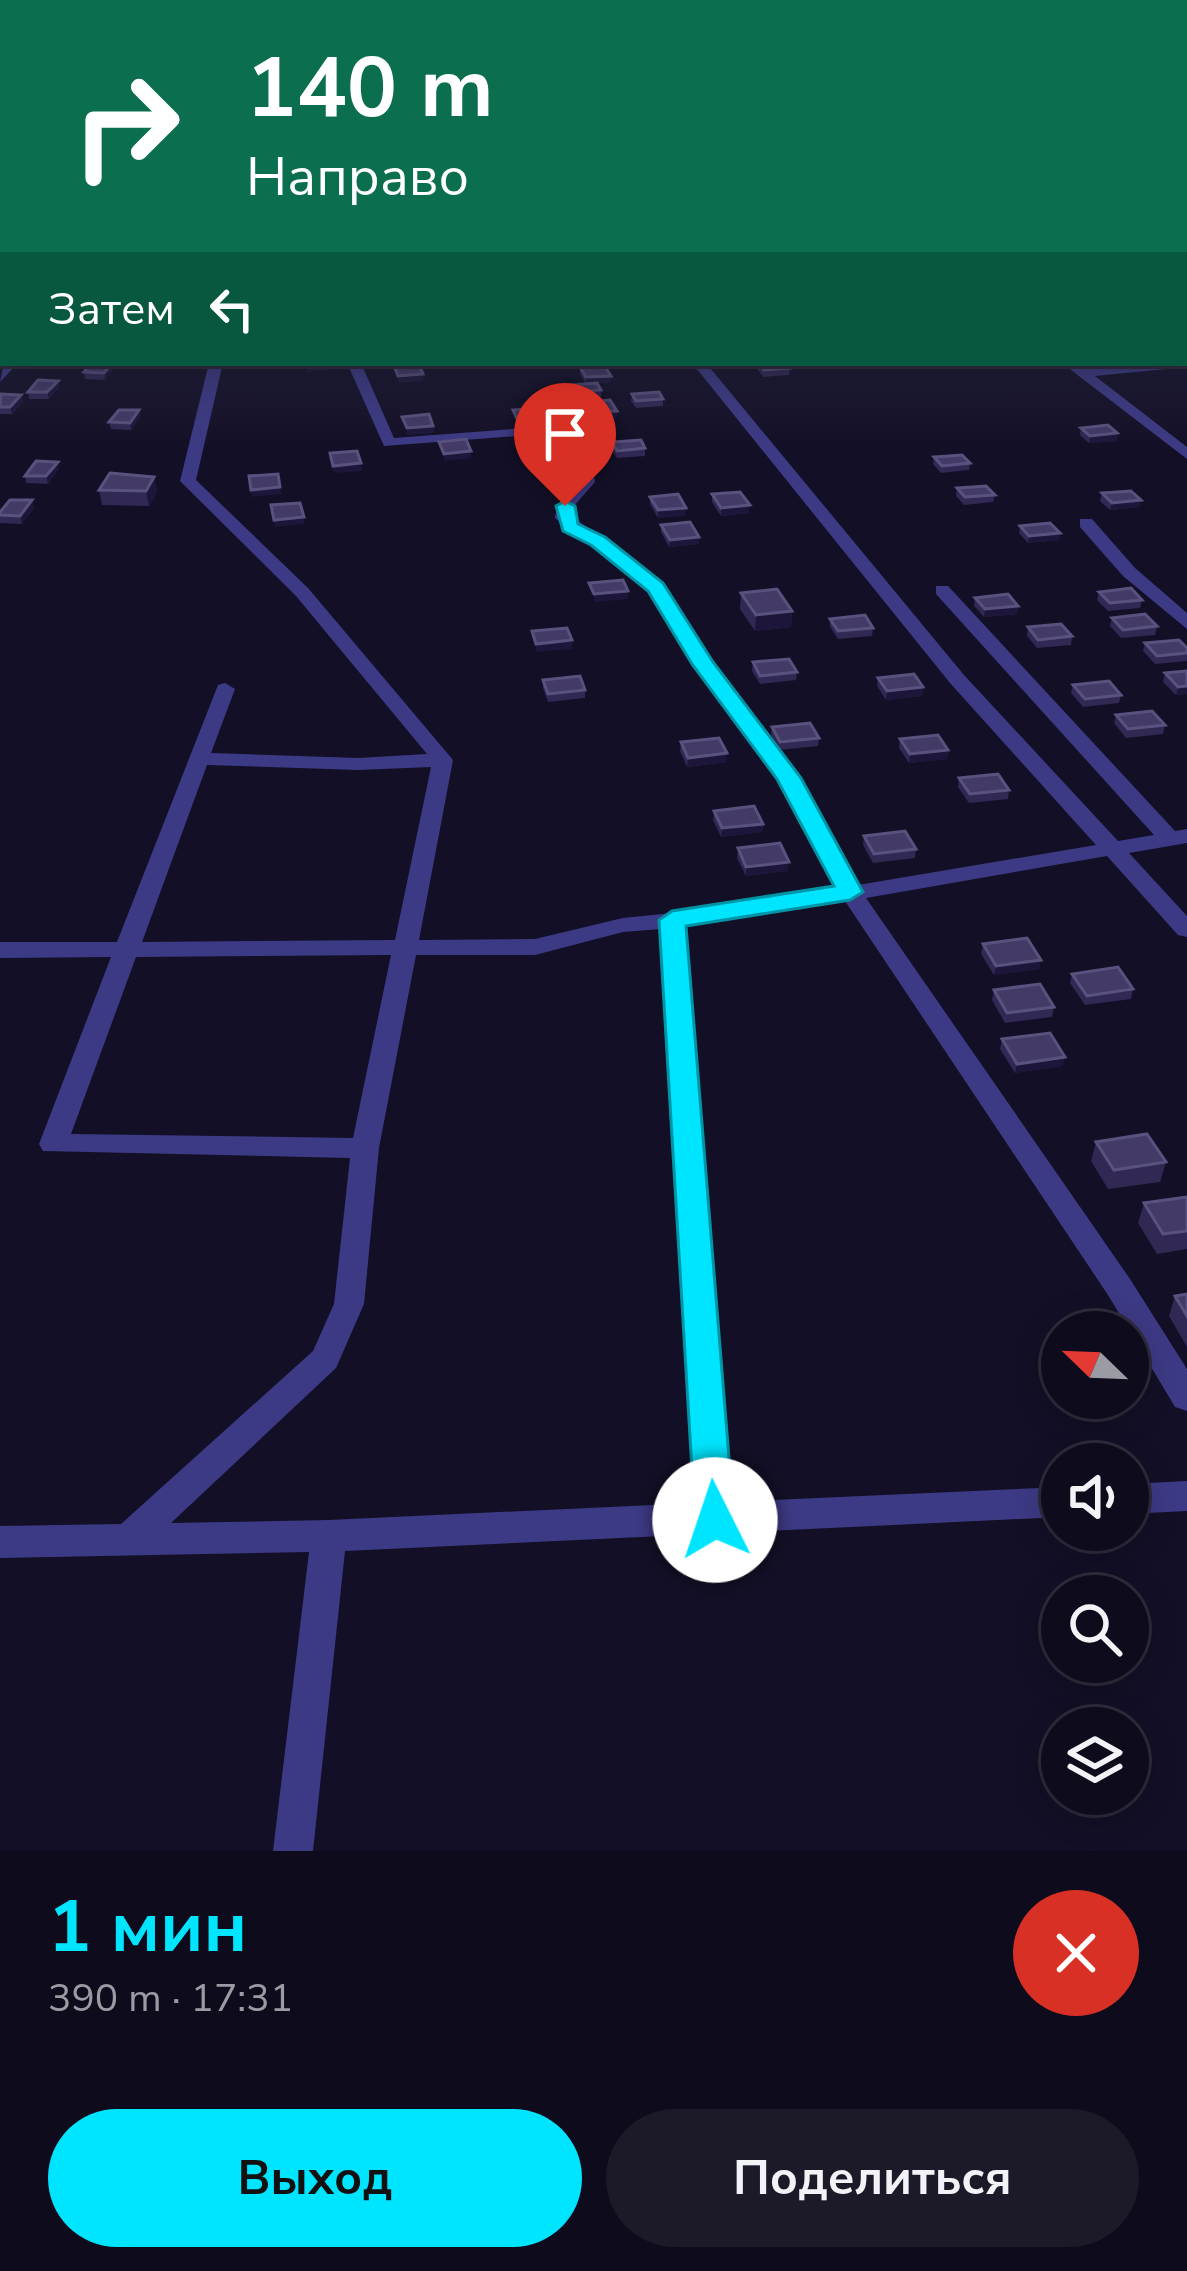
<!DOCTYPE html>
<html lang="ru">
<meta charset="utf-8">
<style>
body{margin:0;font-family:"Nunito Sans",sans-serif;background:#1c1929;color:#f1f3f6;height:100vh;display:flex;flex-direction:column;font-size:45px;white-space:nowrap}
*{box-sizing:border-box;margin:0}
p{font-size:39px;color:#9b9ba3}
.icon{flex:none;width:66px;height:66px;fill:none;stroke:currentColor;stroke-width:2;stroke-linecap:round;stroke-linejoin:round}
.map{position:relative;height:1851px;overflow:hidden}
.panel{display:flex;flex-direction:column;background:#0e0b1c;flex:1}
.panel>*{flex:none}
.banner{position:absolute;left:0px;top:0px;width:1188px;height:366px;box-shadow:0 6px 30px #0003,0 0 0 3px #2e2b3b;background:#0b6e4f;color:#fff;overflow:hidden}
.needle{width:78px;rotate:293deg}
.controls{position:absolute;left:1041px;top:1311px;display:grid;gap:24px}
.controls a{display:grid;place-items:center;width:108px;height:108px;border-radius:50%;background:#0e0b1c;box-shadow:0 6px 30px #0003,0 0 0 3px #2e2b3b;font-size:60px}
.pin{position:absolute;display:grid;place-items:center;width:102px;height:102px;color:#fff;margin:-123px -51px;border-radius:50% 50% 50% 0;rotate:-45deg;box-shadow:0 0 12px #0007}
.pin .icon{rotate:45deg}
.me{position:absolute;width:132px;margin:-66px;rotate:356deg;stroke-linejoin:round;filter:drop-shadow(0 0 9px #0008)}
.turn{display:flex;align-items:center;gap:42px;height:252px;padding:0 48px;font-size:54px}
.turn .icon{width:156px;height:156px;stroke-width:2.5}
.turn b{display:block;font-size:84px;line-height:102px}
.then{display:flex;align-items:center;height:114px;padding:0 48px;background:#0003;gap:24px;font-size:45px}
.round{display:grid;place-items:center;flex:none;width:126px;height:126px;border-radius:63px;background:#1c1929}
.headline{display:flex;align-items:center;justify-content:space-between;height:204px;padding:0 48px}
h1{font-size:72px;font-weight:700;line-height:90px;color:#00e5ff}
.cta{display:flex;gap:24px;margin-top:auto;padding:24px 48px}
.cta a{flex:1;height:138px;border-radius:72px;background:#00e5ff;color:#111;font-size:48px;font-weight:700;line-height:138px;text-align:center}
.cta a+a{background:#1c1929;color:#f1f3f6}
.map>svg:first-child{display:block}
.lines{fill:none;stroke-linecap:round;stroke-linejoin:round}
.street{fill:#3d3a85;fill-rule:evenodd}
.wall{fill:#312854}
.shaded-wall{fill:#1d163a}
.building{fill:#433a66;stroke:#5a527e;stroke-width:3}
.route{fill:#00e5ff;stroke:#0095a6;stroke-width:3}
</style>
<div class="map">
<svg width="1187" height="1851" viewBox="0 0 1187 1851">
<rect width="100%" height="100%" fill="#130f26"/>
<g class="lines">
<g class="street">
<rect x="0" y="205" width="3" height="6"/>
<rect x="0" y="312" width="3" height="8"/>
<path d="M1185 333 1187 334V342L1185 341Z"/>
<path d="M1185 359 1187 367 1095 376 1187 447V459L1062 363H1078L1085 369 1185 363Z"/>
<path d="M4 363H18L0 382Z"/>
<path d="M216 363 222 367 196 480 308 588 453 760 419 940 535 939 623 918 722 908 836 888 778 779 693 665 648 590 555 518 557 506 579 481 576 466 556 433 384 446 347 363H361L394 438 565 425 592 466 595 482 573 507 572 516 661 583 711 663 799 778 858 885 1096 845 950 683 692 363H706L964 675 1118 841 1154 835 936 594V586H948L1175 831 1187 829V843L1129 853 1187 916V937L1178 935 1107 856 866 898 1130 1279 1187 1369V1411L1175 1407 1108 1295 845 901 684 926 730 1502 1062 1487V1517L345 1551 313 1851H273L309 1552 0 1558V1526L121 1524 313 1351 334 1304 350 1158 43 1151 39 1144 111 957 0 958V942H117L218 685 225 683 235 689 211 753 358 758 427 754 296 596 180 481 208 367ZM207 765 358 770 431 767 395 940 142 942ZM661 929 696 1503 329 1520 171 1523 336 1368 364 1304 379 1148 416 955H535L623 932ZM391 955 353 1138 71 1134 136 957Z"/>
<path d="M1080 519H1092L1135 568 1187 613V629L1123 576 1080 527Z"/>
<path d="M1187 1481V1511L1128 1514V1484Z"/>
</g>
</g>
<g class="wall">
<path d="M92 363H113L114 368 105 380 85 379 84 372Z"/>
<path d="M758 363 790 368 789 375 763 377 758 370Z"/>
<path d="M580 367 611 376V382L597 383 601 390V397L574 399 570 392V385L586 384 580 374Z"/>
<path d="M58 381 59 387 49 399H29L28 392Z"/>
<path d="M632 394 663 399V406L636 408 631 401Z"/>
<path d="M21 395 23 402 12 414H0V396Z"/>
<path d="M139 410 140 417 131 430 111 429 109 422Z"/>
<path d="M1081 428 1117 433 1116 441 1089 443 1080 435Z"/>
<path d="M612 442 645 448V456L617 458 612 450Z"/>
<path d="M934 457 970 463 969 470 941 473 933 464Z"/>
<path d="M59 469 48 484 26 483 25 476Z"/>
<path d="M154 477 157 492 149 506 102 505 99 490Z"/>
<path d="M957 488 995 495 993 502 964 505 956 496Z"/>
<path d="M1102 493 1141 500 1139 507 1110 510 1100 501Z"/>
<path d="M712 494 749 513 721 516 712 502Z"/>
<path d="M650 497 686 515 658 518 650 504Z"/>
<path d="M34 508 22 524 0 523V512Z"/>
<path d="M661 525 699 544 669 547 661 532Z"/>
<path d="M1020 526 1060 533 1059 540 1028 543 1019 533Z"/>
<path d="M1099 592 1142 600 1140 608 1108 611 1097 600Z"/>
<path d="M741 593 792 611 791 627 755 631 740 609Z"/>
<path d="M975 598 1017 614 984 617 974 606Z"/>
<path d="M1112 618 1157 626 1155 635 1121 638 1110 626Z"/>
<path d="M830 619 873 628 872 636 838 639 830 627Z"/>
<path d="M1028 627 1072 636 1071 645 1037 648 1027 636Z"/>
<path d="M1145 643 1187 648V661L1155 664 1143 651Z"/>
<path d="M753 662 797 672 796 680 760 684 752 671Z"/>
<path d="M1187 671V694L1176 695 1163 682 1165 673Z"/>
<path d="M878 678 923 687 922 696 886 700 877 686Z"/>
<path d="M543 680 585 690V698L548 702 543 688Z"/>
<path d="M1073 685 1121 695 1119 703 1083 707 1071 693Z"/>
<path d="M1116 715 1165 725 1163 734 1126 738 1114 723Z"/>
<path d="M772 727 819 738 818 746 779 750 771 735Z"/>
<path d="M900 739 948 750 947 759 909 763 899 748Z"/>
<path d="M681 742 726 762 687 767 680 751Z"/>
<path d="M959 778 1009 790 1008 799 969 803 958 787Z"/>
<path d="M714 811 763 824 762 832 721 837 713 820Z"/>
<path d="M864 836 916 849 915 858 873 863 863 845Z"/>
<path d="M738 848 788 871 746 876 737 858Z"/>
<path d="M983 944 1041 960 1039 969 994 975 981 954Z"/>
<path d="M1072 974 1133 989 1131 999 1085 1005 1070 983Z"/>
<path d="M994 990 1054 1007 1052 1017 1005 1023 992 1000Z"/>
<path d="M1002 1039 1065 1057 1062 1066 1015 1073 1000 1049Z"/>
<path d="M1096 1142 1166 1162 1160 1182 1108 1189 1091 1161Z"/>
<path d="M1187 1197V1249L1157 1254 1138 1223 1144 1203Z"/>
<path d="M1187 1294V1347L1169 1316 1175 1296Z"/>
</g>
<g class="shaded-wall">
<path d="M112 363 114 368 105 380 104 373Z"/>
<path d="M330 364V370L306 372 305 366Z"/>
<path d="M423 374V381L398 383V376Z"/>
<path d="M611 376V382L586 384V377Z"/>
<path d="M58 381 59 387 49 399 47 392Z"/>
<path d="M21 395 23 402 12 414 10 407Z"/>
<path d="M139 410 140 417 131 430 130 423Z"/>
<path d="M617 411V418L591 420V413Z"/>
<path d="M544 419V426L519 428 518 421Z"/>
<path d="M433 426 434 433 407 435V428Z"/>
<path d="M1117 433 1116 441 1089 443 1090 436Z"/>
<path d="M471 451V458L444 461V454Z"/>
<path d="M58 462 59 469 48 484 46 476Z"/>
<path d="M361 463 362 471 334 473 333 466Z"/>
<path d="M154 477 157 492 149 506 146 491Z"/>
<path d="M280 487 281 494 252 497 251 490Z"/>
<path d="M32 500 34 508 22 524 20 516Z"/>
<path d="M1141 500 1139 507 1110 510 1112 503Z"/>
<path d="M750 505 749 513 721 516V508Z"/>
<path d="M686 508V515L658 518V510Z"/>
<path d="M304 517V524L275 527 274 520Z"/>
<path d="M1060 533 1059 540 1028 543 1029 536Z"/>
<path d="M699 537V544L669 547 670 540Z"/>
<path d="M628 591V599L594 602V594Z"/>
<path d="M1018 606 1017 614 984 617 985 609Z"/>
<path d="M792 611 791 627 755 631 756 615Z"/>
<path d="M572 640V649L536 652V644Z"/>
<path d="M1187 686V694L1176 695 1178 687Z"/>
<path d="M923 687 922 696 886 700 887 691Z"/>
<path d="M948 750 947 759 909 763 910 754Z"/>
<path d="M727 753 726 762 687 767 688 758Z"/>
<path d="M763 824 762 832 721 837 722 828Z"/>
<path d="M789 862 788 871 746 876V867Z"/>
<path d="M1041 960 1039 969 994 975 996 966Z"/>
<path d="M1065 1057 1062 1066 1015 1073 1017 1064Z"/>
</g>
<g class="building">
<path d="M92 363H112L104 373 84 372Z"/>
<path d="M758 363H786L790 368 764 370Z"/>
<path d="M419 364 423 374 398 376 394 366Z"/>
<path d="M604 365 611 376 586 377 580 367Z"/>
<path d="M38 380 58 381 47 392H28Z"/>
<path d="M597 383 601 390 574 392 570 385Z"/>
<path d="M659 392 663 399 636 401 632 394Z"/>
<path d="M1 394 21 395 10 407H0Z"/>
<path d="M610 400 617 411 591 413 585 402Z"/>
<path d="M538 408 544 419 518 421 513 410Z"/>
<path d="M119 410H139L130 423 109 422Z"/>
<path d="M429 414 433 426 407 428 402 417Z"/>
<path d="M1108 425 1117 433 1090 436 1081 428Z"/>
<path d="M466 439 471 451 444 454 439 442Z"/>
<path d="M641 440 645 448 617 451 612 442Z"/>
<path d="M357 451 361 463 333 466 330 453Z"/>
<path d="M962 455 970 463 942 466 934 457Z"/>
<path d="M36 461 58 462 46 476H25Z"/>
<path d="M110 473 154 477 146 491 99 490Z"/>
<path d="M278 474 280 487 251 490 249 476Z"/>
<path d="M986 486 995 495 965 497 957 488Z"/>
<path d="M1131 491 1141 500 1112 503 1102 493Z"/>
<path d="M740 492 750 505 721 508 712 494Z"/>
<path d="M678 494 686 508 658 510 650 497Z"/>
<path d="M10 500H32L20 516 0 515V512Z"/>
<path d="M300 503 304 517 274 520 271 505Z"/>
<path d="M690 522 699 537 670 540 661 525Z"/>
<path d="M1050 523 1060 533 1029 536 1020 526Z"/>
<path d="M623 580 628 591 594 594 589 583Z"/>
<path d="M1131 588 1142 600 1110 603 1099 592Z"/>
<path d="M777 589 792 611 756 615 741 593Z"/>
<path d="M1008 594 1018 606 985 609 975 598Z"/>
<path d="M1145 614 1157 626 1123 630 1112 618Z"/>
<path d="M865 615 873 628 838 631 830 619Z"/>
<path d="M1061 624 1072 636 1038 640 1028 627Z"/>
<path d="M567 628 572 640 536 644 532 631Z"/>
<path d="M1179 640 1187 648V653L1157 656 1145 643Z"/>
<path d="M789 659 797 672 760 676 753 662Z"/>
<path d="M1187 671V686L1178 687 1165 673Z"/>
<path d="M914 674 923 687 887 691 878 678Z"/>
<path d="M580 676 585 690 548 694 543 680Z"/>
<path d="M1109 681 1121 695 1085 699 1073 685Z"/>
<path d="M1152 711 1165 725 1128 729 1116 715Z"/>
<path d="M810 723 819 738 780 742 772 727Z"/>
<path d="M938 735 948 750 910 754 900 739Z"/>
<path d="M719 738 727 753 688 758 681 742Z"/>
<path d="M998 774 1009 790 970 794 959 778Z"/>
<path d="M754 806 763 824 722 828 714 811Z"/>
<path d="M905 831 916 849 874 854 864 836Z"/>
<path d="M780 843 789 862 746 867 738 848Z"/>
<path d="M1027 938 1041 960 996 966 983 944Z"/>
<path d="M1118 967 1133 989 1087 996 1072 974Z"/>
<path d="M1040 984 1054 1007 1007 1013 994 990Z"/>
<path d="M1050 1033 1065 1057 1017 1064 1002 1039Z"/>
<path d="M1147 1134 1166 1162 1114 1170 1096 1142Z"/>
<path d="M1187 1197V1231L1163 1234 1144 1203Z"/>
<path d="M1187 1294V1316L1175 1296Z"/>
</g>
<linearGradient id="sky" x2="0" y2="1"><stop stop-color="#0a0815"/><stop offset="0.42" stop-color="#333752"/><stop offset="1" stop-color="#333752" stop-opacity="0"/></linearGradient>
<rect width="1187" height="450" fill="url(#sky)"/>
<path class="route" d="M565 501 575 506 578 524 605 537 663 583 713 662 801 778 863 892 850 900 686 926 734 1520 729 1532 715 1537 701 1532 695 1520 659 920 672 911 834 886 777 779 692 664 648 591 591 545 563 531 556 506Z"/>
</svg>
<div class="controls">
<a><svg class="needle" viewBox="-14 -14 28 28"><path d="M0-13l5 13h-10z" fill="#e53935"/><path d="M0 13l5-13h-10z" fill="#9b9ba3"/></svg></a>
<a><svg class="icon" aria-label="sound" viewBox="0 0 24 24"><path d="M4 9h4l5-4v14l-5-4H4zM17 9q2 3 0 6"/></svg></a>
<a><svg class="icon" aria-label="search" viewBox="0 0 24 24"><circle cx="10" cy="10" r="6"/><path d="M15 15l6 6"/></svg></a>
<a><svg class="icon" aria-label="layers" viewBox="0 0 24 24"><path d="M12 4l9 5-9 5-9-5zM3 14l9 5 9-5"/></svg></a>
</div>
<div class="pin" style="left:565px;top:506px;background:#d93025"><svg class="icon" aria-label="arrive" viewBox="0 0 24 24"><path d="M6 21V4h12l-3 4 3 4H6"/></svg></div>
<svg class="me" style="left:715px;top:1520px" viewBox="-20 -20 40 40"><circle r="19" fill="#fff"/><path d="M0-13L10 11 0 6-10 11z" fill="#00e5ff"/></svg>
<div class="banner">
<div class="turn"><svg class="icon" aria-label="right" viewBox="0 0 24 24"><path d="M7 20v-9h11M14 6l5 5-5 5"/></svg><div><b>140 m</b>Направо</div></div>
<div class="then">Затем<svg class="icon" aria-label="left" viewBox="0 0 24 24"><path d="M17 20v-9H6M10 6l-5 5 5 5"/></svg></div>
</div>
</div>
<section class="panel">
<div class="headline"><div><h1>1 мин</h1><p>390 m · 17:31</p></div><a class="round" style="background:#d93025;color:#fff"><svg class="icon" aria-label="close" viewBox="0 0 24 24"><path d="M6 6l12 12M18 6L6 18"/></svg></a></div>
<div class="cta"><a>Выход</a><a>Поделиться</a></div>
</section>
